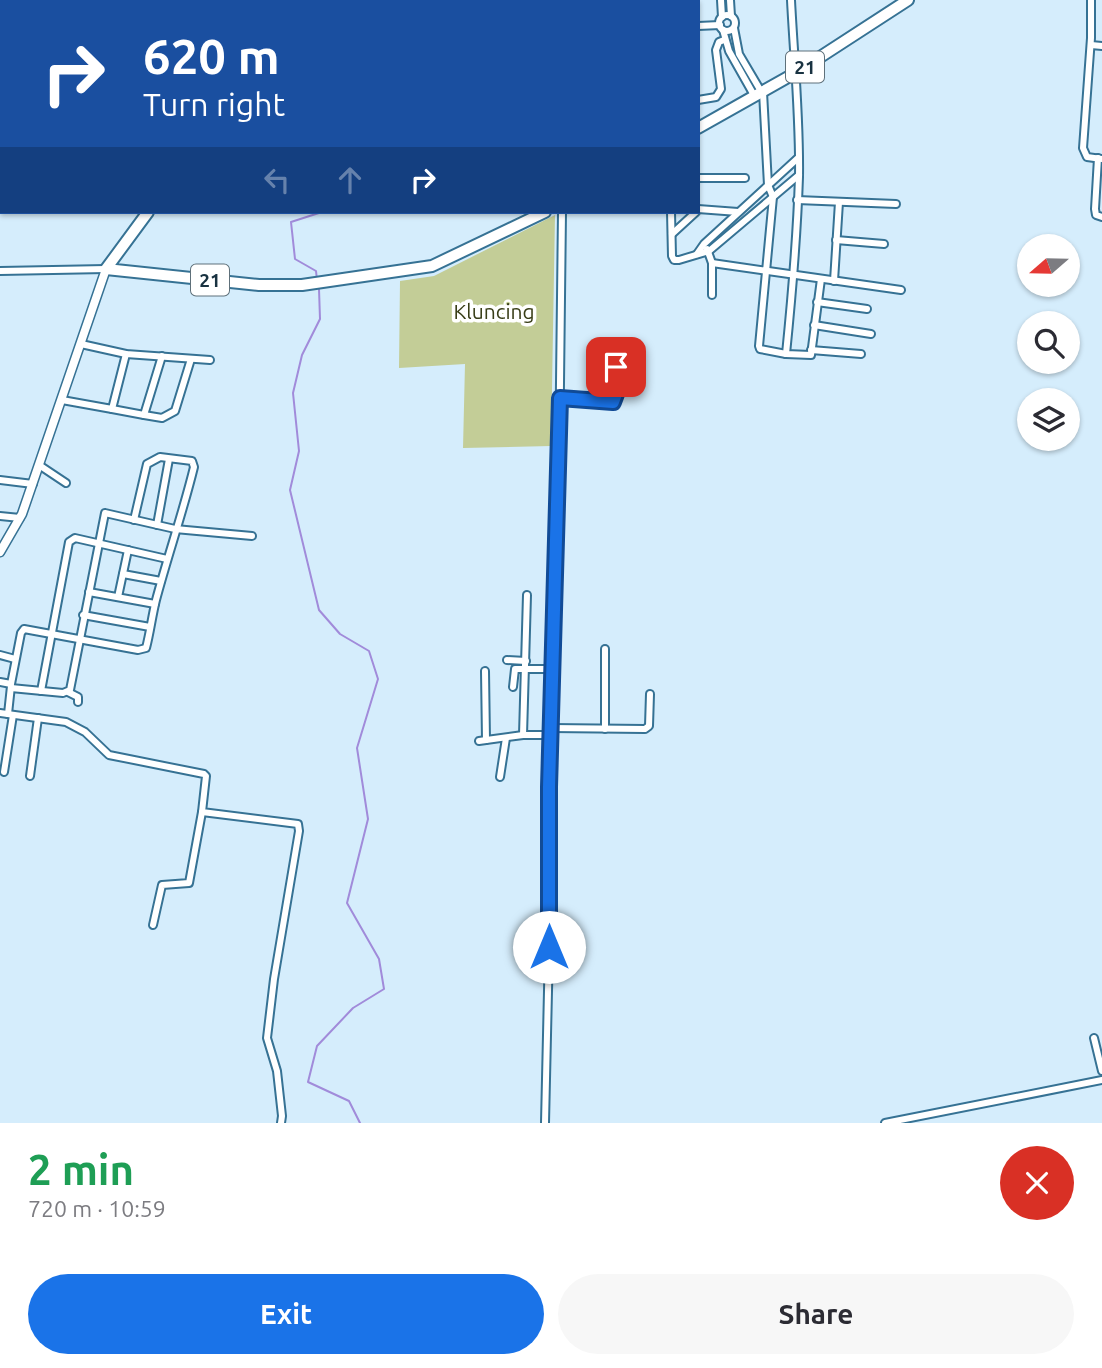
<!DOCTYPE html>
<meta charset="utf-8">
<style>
body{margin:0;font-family:Ubuntu,sans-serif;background:#f7f7f7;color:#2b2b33;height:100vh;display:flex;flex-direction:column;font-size:26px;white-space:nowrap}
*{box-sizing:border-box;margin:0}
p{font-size:23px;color:#7c7c81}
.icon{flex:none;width:38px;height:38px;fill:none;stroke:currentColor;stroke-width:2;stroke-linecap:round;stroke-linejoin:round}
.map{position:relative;height:1123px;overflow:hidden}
.side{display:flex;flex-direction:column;background:#fff;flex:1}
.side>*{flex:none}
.banner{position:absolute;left:0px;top:0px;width:700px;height:214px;box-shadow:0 2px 5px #0004;background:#1a4fa0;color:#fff;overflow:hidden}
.needle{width:46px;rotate:250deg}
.tools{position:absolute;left:1017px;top:234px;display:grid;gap:14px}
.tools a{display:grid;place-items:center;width:63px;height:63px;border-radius:50%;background:#fff;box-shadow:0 2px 5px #0004;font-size:35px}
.pin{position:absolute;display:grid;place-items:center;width:60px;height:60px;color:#fff;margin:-30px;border-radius:14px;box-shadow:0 4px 10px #0006}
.me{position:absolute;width:77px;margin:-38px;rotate:0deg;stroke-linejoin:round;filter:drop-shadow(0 0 5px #0008)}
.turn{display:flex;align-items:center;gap:24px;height:147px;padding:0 28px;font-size:32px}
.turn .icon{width:91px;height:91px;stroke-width:2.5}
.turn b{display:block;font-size:49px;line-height:60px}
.lanes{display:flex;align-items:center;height:66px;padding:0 28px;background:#0003;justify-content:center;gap:35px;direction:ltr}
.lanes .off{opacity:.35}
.round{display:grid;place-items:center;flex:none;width:74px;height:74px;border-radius:37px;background:#f7f7f7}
.overview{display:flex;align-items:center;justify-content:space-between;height:119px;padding:0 28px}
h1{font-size:42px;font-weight:700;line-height:52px;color:#1e9e55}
.primary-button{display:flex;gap:14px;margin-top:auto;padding:14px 28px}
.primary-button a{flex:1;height:80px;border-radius:42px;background:#1a73e8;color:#fff;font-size:28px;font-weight:700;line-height:80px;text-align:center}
.primary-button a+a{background:#f7f7f7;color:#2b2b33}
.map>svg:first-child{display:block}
.green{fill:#c3cd97}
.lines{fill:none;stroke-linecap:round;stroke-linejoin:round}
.stream{stroke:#a18bda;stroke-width:2}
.street-casing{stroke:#367294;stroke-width:10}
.secondary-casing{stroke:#367294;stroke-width:11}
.highway-casing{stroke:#367294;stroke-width:14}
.street{stroke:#fff;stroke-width:6}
.secondary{stroke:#fff;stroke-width:8}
.highway{stroke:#fff;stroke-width:10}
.route-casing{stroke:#114b97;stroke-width:18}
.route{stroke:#1a73e8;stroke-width:12}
.labels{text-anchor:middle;stroke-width:7;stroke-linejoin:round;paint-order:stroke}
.shield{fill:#fff;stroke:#5e707a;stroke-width:2}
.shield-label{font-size:19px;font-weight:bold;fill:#193241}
.park-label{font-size:21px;fill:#393e18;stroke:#fff}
</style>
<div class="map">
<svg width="1102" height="1123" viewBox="0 0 1102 1123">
<rect width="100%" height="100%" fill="#d5edfc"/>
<path class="green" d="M555 215 551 446 463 448 465 364 399 368 400 281 434 276Z"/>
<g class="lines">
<g class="stream">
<path d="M446 0 447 2"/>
<path d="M317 280 316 271 295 259 291 222 322 212"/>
<path d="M319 289 320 319 302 355 293 393 299 451 290 490 319 610 340 634 369 651 378 679 357 748 368 819 347 903 379 959 384 989 353 1008 317 1046 308 1082 349 1101 360 1123"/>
</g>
<defs>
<g id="street">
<path d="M507 0V2"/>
<path d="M532 0V2"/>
<path d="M649 0V2"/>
<path d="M683 0V2"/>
<path d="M721 0 722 17"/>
<path d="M730 0 731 16"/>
<path d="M1091 0V38L1083 148 1087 157 1102 159"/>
<path d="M558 2V0"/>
<circle cx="727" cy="23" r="8"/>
<path d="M698 26 720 25"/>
<path d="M734 28 739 54 762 93"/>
<path d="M723 30 729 51 755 97"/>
<path d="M1091 45 1102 46"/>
<path d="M763 92 768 185 773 197 759 346 760 349 786 354 811 355 821 279"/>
<path d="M698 100 716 97 721 89 716 50 719 42 724 40"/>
<path d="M1098 158 1095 209 1096 215 1102 217"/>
<path d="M698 178H745"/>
<path d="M797 200 896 204"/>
<path d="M698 209 738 212"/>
<path d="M671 212 672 256 674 260H679L709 251 799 175"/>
<path d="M672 234 696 212"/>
<path d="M836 240 884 244"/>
<path d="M707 249 712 263V295"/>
<path d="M697 254 704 244 798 158"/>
<path d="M712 263 901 290"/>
<path d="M0 271 106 269"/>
<path d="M834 281 839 202"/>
<path d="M817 302 867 309"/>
<path d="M814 325 871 334"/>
<path d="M81 344 126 354 210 360"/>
<path d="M811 350 861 354"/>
<path d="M786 354C792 295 797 236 799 177 800 118 794 59 791 0"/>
<path d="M560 398 613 402 616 394V367"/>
<path d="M62 400 112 409 126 354"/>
<path d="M112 409 144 415 162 356"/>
<path d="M144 415 162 418 175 411 191 359"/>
<path d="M39 465 66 483"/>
<path d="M0 480 33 484"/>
<path d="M0 516 20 518"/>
<path d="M157 525 169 459"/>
<path d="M123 574 161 581"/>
<path d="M89 592 155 604"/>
<path d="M118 597 128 550"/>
<path d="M83 615 150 627"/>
<path d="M0 655 15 659"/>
<path d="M507 660 526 661"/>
<path d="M485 671 486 740"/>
<path d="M0 682 11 684 21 633 24 629 138 650 146 648C150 633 152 616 156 600 168 555 183 512 194 467L192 461 160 457 147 464 134 520"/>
<path d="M513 687 515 669H553"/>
<path d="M11 688 63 693 70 690 105 513 175 529 252 536"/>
<path d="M41 691 69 542 75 538 167 559"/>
<path d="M68 692 78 697V702"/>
<path d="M0 713 66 722 85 732 109 755 204 774 206 776 202 812 298 824 299 831 274 979 267 1038 277 1071 282 1116 281 1123"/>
<path d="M8 714 11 686"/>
<path d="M551 728 645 729 649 726 650 694"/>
<path d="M605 729V649"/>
<path d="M523 735 527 595"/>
<path d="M479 741 523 735H551"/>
<path d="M4 772 13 715"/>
<path d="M30 776 38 718"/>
<path d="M500 777 506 738"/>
<path d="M153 925 162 885 189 883 202 812"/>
<path d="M1094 1038 1102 1071"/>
<path d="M545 1123 549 947V787L559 468 562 212"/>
<path d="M885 1123 1102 1080"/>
</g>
<path id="secondary" d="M0 552 22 514 106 269"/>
<g id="highway">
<path d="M205 2 206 0"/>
<path d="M698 128 797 72 908 0"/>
<path d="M148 212 106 269 259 285H302L432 266 545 212"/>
</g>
</defs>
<use href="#street" class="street-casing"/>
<use href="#secondary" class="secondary-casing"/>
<use href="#highway" class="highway-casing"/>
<use href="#street" class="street"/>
<use href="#secondary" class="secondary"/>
<use href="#highway" class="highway"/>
</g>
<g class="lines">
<defs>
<path id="route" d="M549 947V787L560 398 613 402 616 394V367"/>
</defs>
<use href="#route" class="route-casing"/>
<use href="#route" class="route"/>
</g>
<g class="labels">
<g class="shield">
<rect x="786" y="51.5" width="38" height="31" rx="5"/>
<rect x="191" y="264.5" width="38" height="31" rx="5"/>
</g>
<g class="shield-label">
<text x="805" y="74">21</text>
<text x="210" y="287">21</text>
</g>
<g class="park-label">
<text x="494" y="319">Kluncing</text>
</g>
</g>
</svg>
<div class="tools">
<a><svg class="needle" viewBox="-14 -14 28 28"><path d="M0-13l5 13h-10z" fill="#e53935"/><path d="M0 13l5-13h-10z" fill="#7c7c81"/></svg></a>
<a><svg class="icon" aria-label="search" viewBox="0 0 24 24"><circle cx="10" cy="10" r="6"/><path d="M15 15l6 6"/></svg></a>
<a><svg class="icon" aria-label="layers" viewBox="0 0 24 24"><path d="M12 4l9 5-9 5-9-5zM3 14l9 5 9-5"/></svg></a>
</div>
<div class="pin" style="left:616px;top:367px;background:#d93025"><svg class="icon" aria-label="arrive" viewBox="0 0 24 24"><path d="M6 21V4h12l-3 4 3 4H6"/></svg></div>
<svg class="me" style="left:549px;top:947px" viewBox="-20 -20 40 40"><circle r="19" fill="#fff"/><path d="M0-13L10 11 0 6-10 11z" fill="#1a73e8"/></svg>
<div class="banner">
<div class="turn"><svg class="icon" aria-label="right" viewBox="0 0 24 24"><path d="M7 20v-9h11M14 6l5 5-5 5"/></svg><div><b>620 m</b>Turn right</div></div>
<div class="lanes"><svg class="icon off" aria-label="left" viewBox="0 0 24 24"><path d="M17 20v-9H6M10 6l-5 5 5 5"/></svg><svg class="icon off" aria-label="ahead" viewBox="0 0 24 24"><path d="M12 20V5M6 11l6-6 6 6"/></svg><svg class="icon" aria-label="right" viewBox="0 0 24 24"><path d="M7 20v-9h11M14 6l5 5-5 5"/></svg></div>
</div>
</div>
<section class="side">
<div class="overview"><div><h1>2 min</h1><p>720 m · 10:59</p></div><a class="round" style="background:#d93025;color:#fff"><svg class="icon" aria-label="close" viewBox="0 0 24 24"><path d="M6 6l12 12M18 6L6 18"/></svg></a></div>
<div class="primary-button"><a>Exit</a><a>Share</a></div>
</section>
